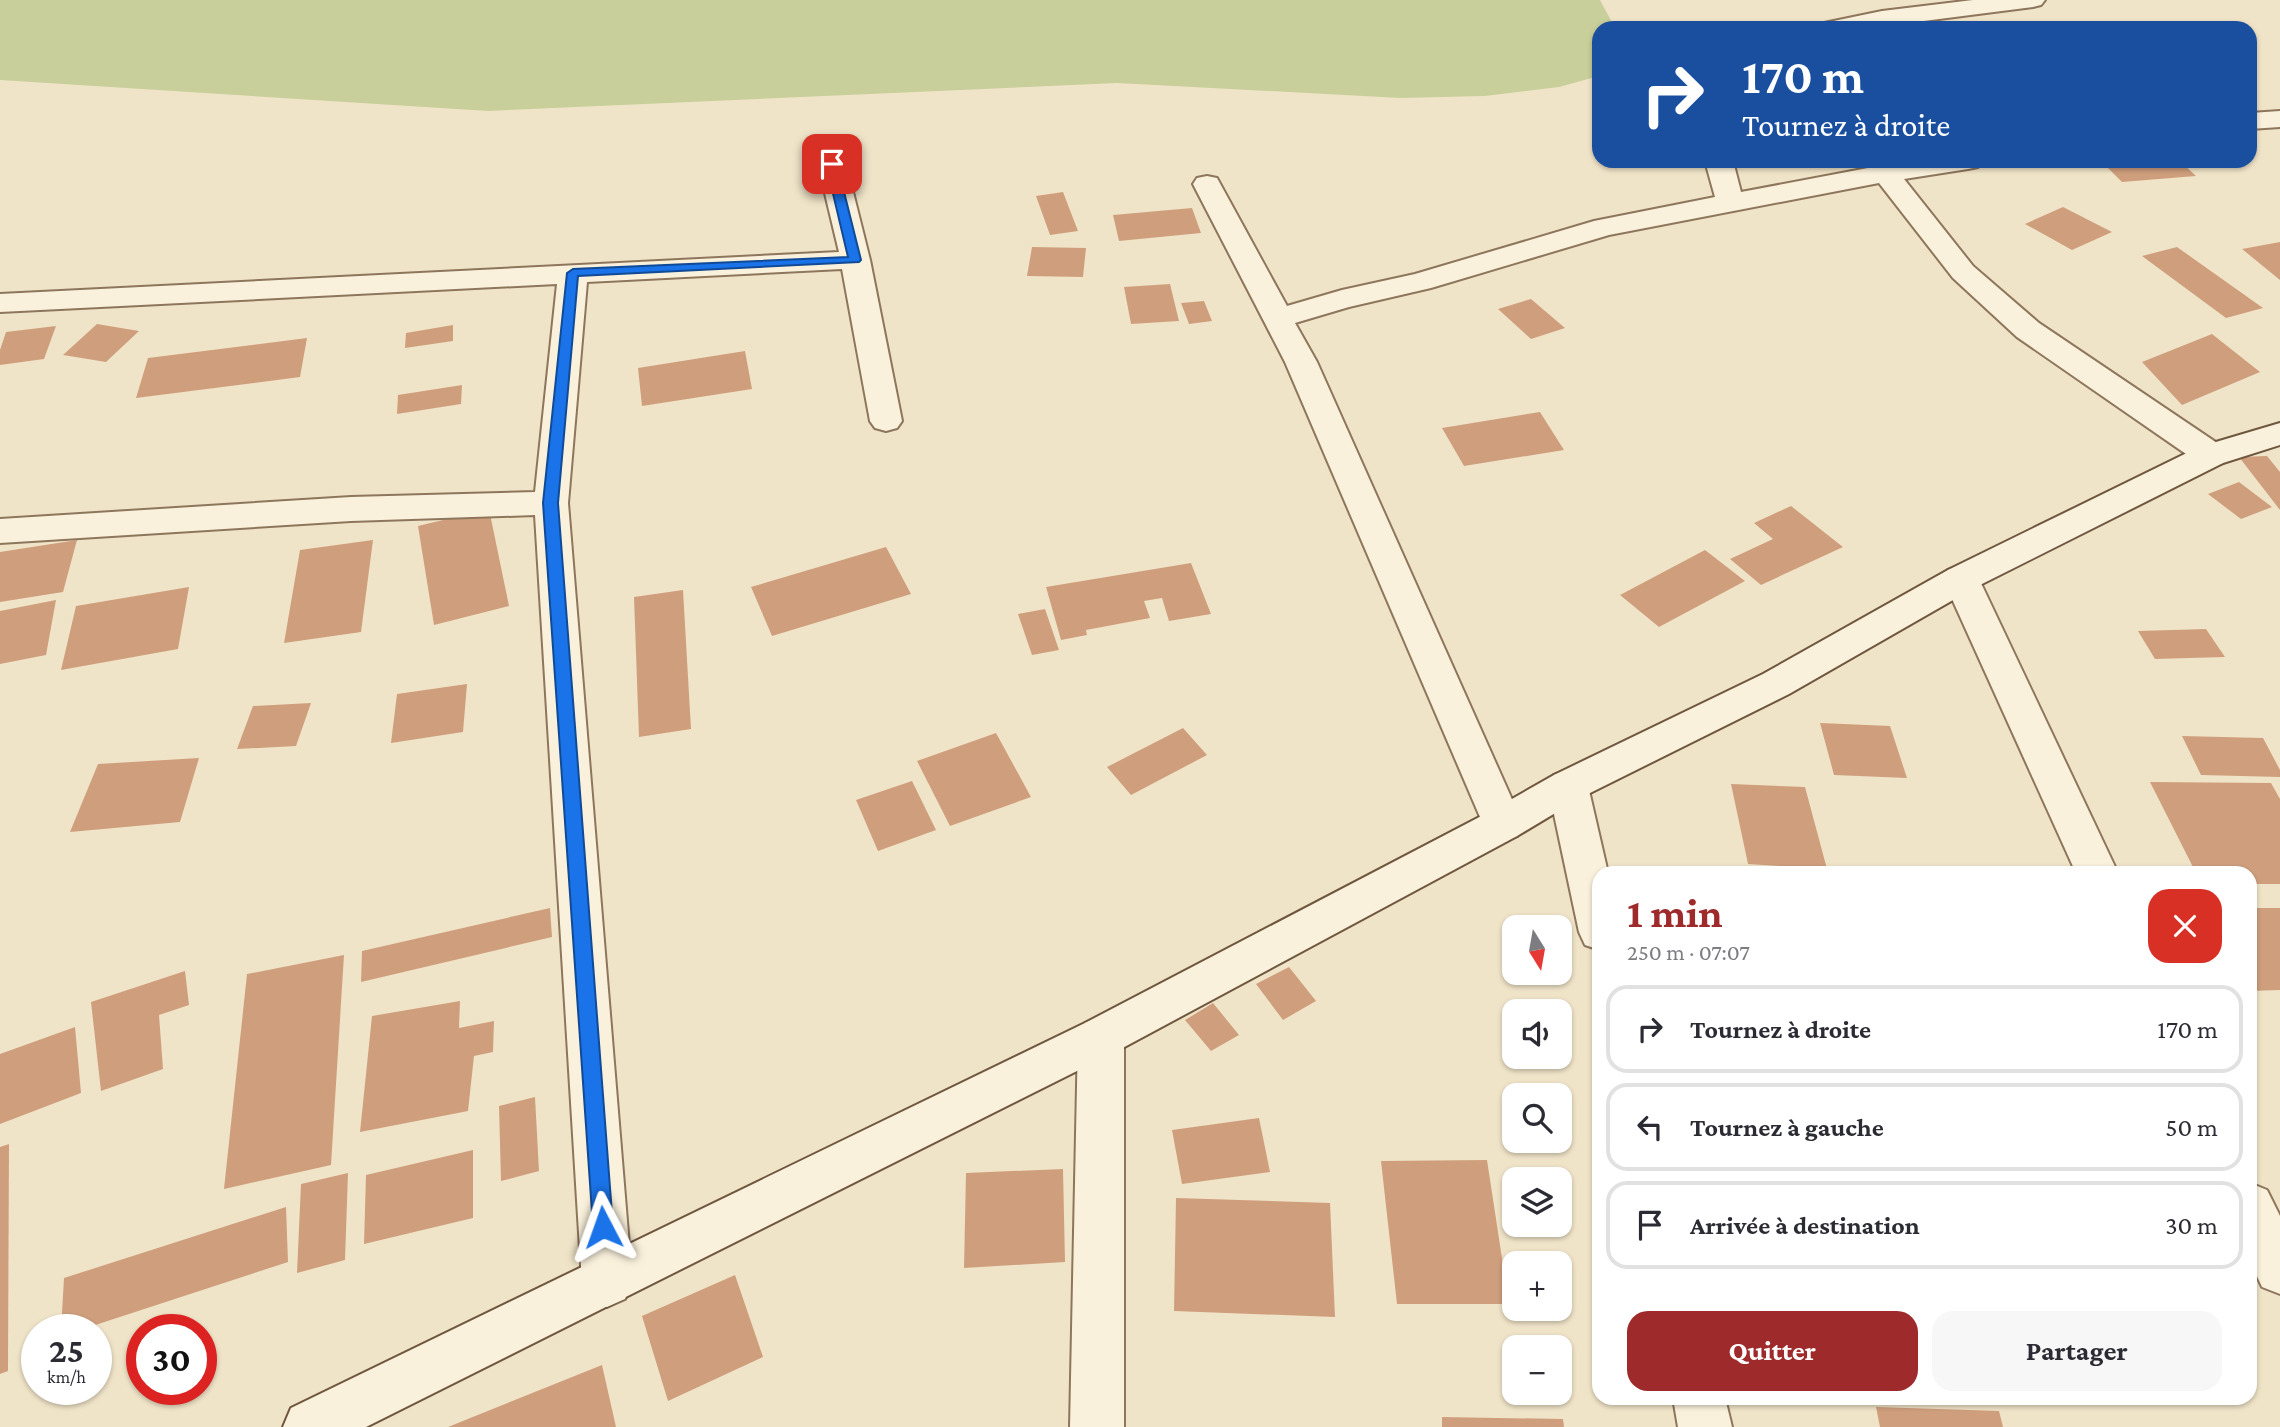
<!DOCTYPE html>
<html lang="fr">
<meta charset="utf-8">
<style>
body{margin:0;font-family:"Crimson Pro",serif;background:#f7f7f7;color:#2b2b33;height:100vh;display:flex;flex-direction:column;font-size:26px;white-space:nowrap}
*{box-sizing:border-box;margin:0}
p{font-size:23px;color:#7c7c81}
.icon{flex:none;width:38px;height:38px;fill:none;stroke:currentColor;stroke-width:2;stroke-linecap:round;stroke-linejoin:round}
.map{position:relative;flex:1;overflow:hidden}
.side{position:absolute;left:1592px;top:866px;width:665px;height:539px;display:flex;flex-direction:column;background:#fff;border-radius:21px;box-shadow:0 2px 5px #0004}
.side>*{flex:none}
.top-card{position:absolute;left:1592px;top:21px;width:665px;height:147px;border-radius:21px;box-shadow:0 2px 5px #0004;background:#1a4fa0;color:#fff;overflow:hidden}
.needle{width:46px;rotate:169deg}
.controls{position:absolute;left:1502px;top:915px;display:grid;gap:14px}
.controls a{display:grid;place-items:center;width:70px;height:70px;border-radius:14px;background:#fff;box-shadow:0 2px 5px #0004;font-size:35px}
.speed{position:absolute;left:21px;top:1314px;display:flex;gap:14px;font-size:35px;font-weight:700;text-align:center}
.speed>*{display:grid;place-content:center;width:91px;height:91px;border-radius:50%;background:#fff;box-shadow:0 2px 5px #0004;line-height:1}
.speed small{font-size:18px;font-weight:400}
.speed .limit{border:10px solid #d22;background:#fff;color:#111}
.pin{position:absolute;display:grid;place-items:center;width:60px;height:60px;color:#fff;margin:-30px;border-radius:14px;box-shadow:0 4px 10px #0006}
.me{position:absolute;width:77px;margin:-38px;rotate:356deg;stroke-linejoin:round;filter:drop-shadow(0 0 5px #0008)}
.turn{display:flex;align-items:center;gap:24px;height:147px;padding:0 35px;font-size:32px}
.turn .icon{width:91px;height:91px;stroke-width:2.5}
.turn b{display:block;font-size:49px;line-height:60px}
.round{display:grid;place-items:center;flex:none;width:74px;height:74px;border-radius:21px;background:#f7f7f7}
.overview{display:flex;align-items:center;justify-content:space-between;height:119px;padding:0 35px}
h1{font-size:42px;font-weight:700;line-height:52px;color:#9e2a2b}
.button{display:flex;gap:14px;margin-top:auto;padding:14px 35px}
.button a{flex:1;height:80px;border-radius:21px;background:#9e2a2b;color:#fff;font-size:28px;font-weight:700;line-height:80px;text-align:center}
.button a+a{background:#f7f7f7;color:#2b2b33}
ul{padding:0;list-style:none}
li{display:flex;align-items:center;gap:21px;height:88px;margin:0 14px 10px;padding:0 21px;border:4px solid #e1e1e2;border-radius:21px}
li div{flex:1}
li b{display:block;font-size:26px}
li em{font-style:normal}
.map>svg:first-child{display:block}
.green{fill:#c9cf9b}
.building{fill:#cf9f7d}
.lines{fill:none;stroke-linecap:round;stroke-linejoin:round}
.minor-casing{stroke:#8d765c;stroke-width:4}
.secondary-casing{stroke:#6f573f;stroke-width:4}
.minor{fill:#faf1dc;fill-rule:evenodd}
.secondary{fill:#faf1dc;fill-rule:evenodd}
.route{fill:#1a73e8;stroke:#114b97;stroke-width:2}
</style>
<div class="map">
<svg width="2280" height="1427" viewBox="0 0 2280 1427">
<rect width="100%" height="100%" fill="#f0e4c8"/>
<path class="green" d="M0 0H1600L1615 28H1600L1599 76 1559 87 1485 96 1400 98 1117 83 488 111 0 80Z"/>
<g class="building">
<path d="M2101 161H2180L2196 176 2122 182Z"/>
<path d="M1063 192 1078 231 1050 235 1036 196Z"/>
<path d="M2063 207 2112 232 2072 250 2025 224Z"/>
<path d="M1192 208 1201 233 1119 241 1113 215Z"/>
<path d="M2280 242V280L2242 249Z"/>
<path d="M1032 247 1086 248 1083 277 1027 276Z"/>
<path d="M2177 247 2263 308 2226 318 2142 256Z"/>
<path d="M1170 284 1179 321 1131 324 1124 287Z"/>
<path d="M1531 299 1565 328 1531 339 1498 309Z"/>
<path d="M1204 301 1212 321 1189 324 1181 303Z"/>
<path d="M97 324 139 331 106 362 63 355Z"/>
<path d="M453 325V341L405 348 406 333Z"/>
<path d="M56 326 44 359 0 365V350L6 332Z"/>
<path d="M2212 334 2260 372 2182 405 2142 362Z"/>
<path d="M307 338 300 377 136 398 148 358Z"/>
<path d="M745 351 752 389 642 406 638 368Z"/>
<path d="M462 385 461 404 397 414 398 395Z"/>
<path d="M1540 412 1564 450 1464 466 1442 428Z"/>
<path d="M2267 456 2280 472V510L2239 457Z"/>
<path d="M2239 482 2272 507 2241 519 2208 494Z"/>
<path d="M1791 506 1843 547 1761 585 1730 559 1773 539 1754 523Z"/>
<path d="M489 509 509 606 434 625 418 526Z"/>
<path d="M77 540 63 592 0 602V552Z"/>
<path d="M373 540 361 632 284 643 300 550Z"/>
<path d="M886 547 911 594 772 636 751 587Z"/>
<path d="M1705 550 1745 581 1659 627 1620 595Z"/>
<path d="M1191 563 1211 614 1169 621 1162 598 1144 601 1150 618 1086 630 1087 635 1061 640 1046 587Z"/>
<path d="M189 587 178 649 61 670 76 606Z"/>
<path d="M683 590 691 729 639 737 634 597Z"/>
<path d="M56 600 46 655 0 664V611Z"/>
<path d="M1045 609 1059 650 1032 655 1018 614Z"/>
<path d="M2206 629 2225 657 2155 659 2138 631Z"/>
<path d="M467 684 463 732 391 743 397 694Z"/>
<path d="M311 703 296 746 237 749 253 706Z"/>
<path d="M1820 723 1890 726 1907 778 1834 775Z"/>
<path d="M1183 728 1207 755 1131 795 1107 767Z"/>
<path d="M996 733 1031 797 950 826 917 761Z"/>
<path d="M2182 736 2263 738 2280 770V777L2201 775Z"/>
<path d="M199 758 180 822 70 832 98 764Z"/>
<path d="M912 781 936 830 878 851 856 800Z"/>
<path d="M2150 782 2271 783 2280 799V884H2250V873H2196Z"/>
<path d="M1731 784 1805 787 1827 869 1748 864Z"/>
<path d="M550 908 552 937 361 982 362 951Z"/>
<path d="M2250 908H2280V990L2250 991Z"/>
<path d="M344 955 331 1165 224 1189 247 974Z"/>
<path d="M1289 967 1316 1001 1283 1020 1256 984Z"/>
<path d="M185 971 189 1005 159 1015 163 1069 101 1091 91 1002Z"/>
<path d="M460 1001 459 1028 494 1021 493 1052 474 1056 468 1111 360 1132 372 1016Z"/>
<path d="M1213 1003 1239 1035 1211 1051 1185 1020Z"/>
<path d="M75 1027 81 1093 0 1124V1054Z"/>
<path d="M535 1097 539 1171 501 1181 499 1106Z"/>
<path d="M1259 1118 1270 1172 1182 1184 1172 1130Z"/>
<path d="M9 1144 8 1371 0 1374V1147Z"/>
<path d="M473 1150V1218L364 1244 366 1175Z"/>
<path d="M1487 1160 1509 1304H1397L1381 1161Z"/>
<path d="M1063 1169 1065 1262 964 1268 966 1173Z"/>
<path d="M348 1173 345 1260 297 1273 301 1184Z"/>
<path d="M1176 1198 1330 1203 1335 1317 1174 1311Z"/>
<path d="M286 1207 288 1262 80 1330H61L64 1278Z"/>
<path d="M735 1275 763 1357 668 1401 642 1316Z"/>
<path d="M602 1365 616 1427H448Z"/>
<path d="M1876 1407 1999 1411 2003 1427H1880Z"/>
<path d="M1442 1417 1563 1419 1564 1427H1442Z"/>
</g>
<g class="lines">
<defs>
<g id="minor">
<path d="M1973 0H2045L2041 5 2033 7 1869 28H1821L1824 23 1882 11Z"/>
<path d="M2280 111V127L2250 129V113Z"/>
<path d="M832 156 842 158 846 164 870 260 902 421 897 428 886 431 875 428 870 421 842 269 587 282 568 503 632 1282 625 1299 607 1307 589 1299 582 1282 535 515 351 521 0 543V519L351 497 535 492 557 284 0 312V294L839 252 818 164 822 158Z"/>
<path d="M1705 161H1733L1741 192 1868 168 1862 161H1890L1893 164 1913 161H1982L1978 167 1968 169 1904 179 1973 266 2039 323 2223 447 2228 455 2223 463 2211 466 2199 463 2017 337 1953 278 1879 183 1609 235 1431 288 1349 307 1295 323 1317 362 1523 824 1517 836 1503 840 1489 836 1483 824 1285 362 1193 184 1197 178 1207 176 1217 178 1287 306 1342 290 1415 274 1594 221 1715 197Z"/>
<path d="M1961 566 1974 570 1979 579 2118 873H2076L1943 579 1948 570Z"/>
<path d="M1568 770 1582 775 1588 786 1608 873H1600V950L1585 945 1579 932 1548 786 1554 775Z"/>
<path d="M1101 1017 1117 1023 1124 1037V1427H1070L1078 1037 1085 1023Z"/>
<path d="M2250 1183 2267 1190 2280 1216V1294L2262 1287 2250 1261Z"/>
<path d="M1673 1398H1725L1732 1427H1678Z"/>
</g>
<path id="secondary" d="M2280 423V445L2223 463 1974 588 1789 694 1582 797 1517 836 1117 1051 366 1427H283L291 1408 1085 1023 1489 812 1554 775 1763 674 1948 570 2199 447Z"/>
</defs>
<use href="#minor" class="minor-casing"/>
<use href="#secondary" class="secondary-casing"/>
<use href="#minor" class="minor"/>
<use href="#secondary" class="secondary"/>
</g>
<path class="route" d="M832 161 837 164 861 260 859 262 578 276 558 503 613 1227 610 1233 603 1236 596 1233 593 1227 543 503 567 273 573 269 848 257 826 164Z"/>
</svg>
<div class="controls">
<a><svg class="needle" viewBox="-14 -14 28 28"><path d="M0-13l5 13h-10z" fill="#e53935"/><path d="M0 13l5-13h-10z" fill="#7c7c81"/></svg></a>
<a><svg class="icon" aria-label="sound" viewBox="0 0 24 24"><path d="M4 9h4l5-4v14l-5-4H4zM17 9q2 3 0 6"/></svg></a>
<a><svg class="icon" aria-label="search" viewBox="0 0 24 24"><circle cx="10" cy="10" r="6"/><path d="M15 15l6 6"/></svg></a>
<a><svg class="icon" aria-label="layers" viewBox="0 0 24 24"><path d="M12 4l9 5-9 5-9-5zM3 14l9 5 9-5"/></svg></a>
<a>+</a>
<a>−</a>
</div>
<div class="speed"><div>25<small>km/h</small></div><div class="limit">30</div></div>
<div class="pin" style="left:832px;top:164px;background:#d93025"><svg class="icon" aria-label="arrive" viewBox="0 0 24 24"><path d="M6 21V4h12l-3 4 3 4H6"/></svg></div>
<svg class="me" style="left:603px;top:1227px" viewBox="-20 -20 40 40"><path d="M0-17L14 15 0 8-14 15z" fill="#1a73e8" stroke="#fff" stroke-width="4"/></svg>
<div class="top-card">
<div class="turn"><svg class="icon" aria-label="right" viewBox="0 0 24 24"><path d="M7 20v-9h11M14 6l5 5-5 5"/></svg><div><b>170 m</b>Tournez à droite</div></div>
</div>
<section class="side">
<div class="overview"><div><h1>1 min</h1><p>250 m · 07:07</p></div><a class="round" style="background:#d93025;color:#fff"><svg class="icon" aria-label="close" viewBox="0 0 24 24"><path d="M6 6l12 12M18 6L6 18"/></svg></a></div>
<ul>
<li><svg class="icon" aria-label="right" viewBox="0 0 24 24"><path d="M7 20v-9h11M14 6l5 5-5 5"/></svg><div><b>Tournez à droite</b></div><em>170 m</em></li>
<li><svg class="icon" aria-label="left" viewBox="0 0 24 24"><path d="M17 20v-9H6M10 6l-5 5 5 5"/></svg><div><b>Tournez à gauche</b></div><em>50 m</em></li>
<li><svg class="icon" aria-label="arrive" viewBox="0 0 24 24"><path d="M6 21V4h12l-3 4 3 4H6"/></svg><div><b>Arrivée à destination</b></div><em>30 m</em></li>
</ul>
<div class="button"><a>Quitter</a><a>Partager</a></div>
</section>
</div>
